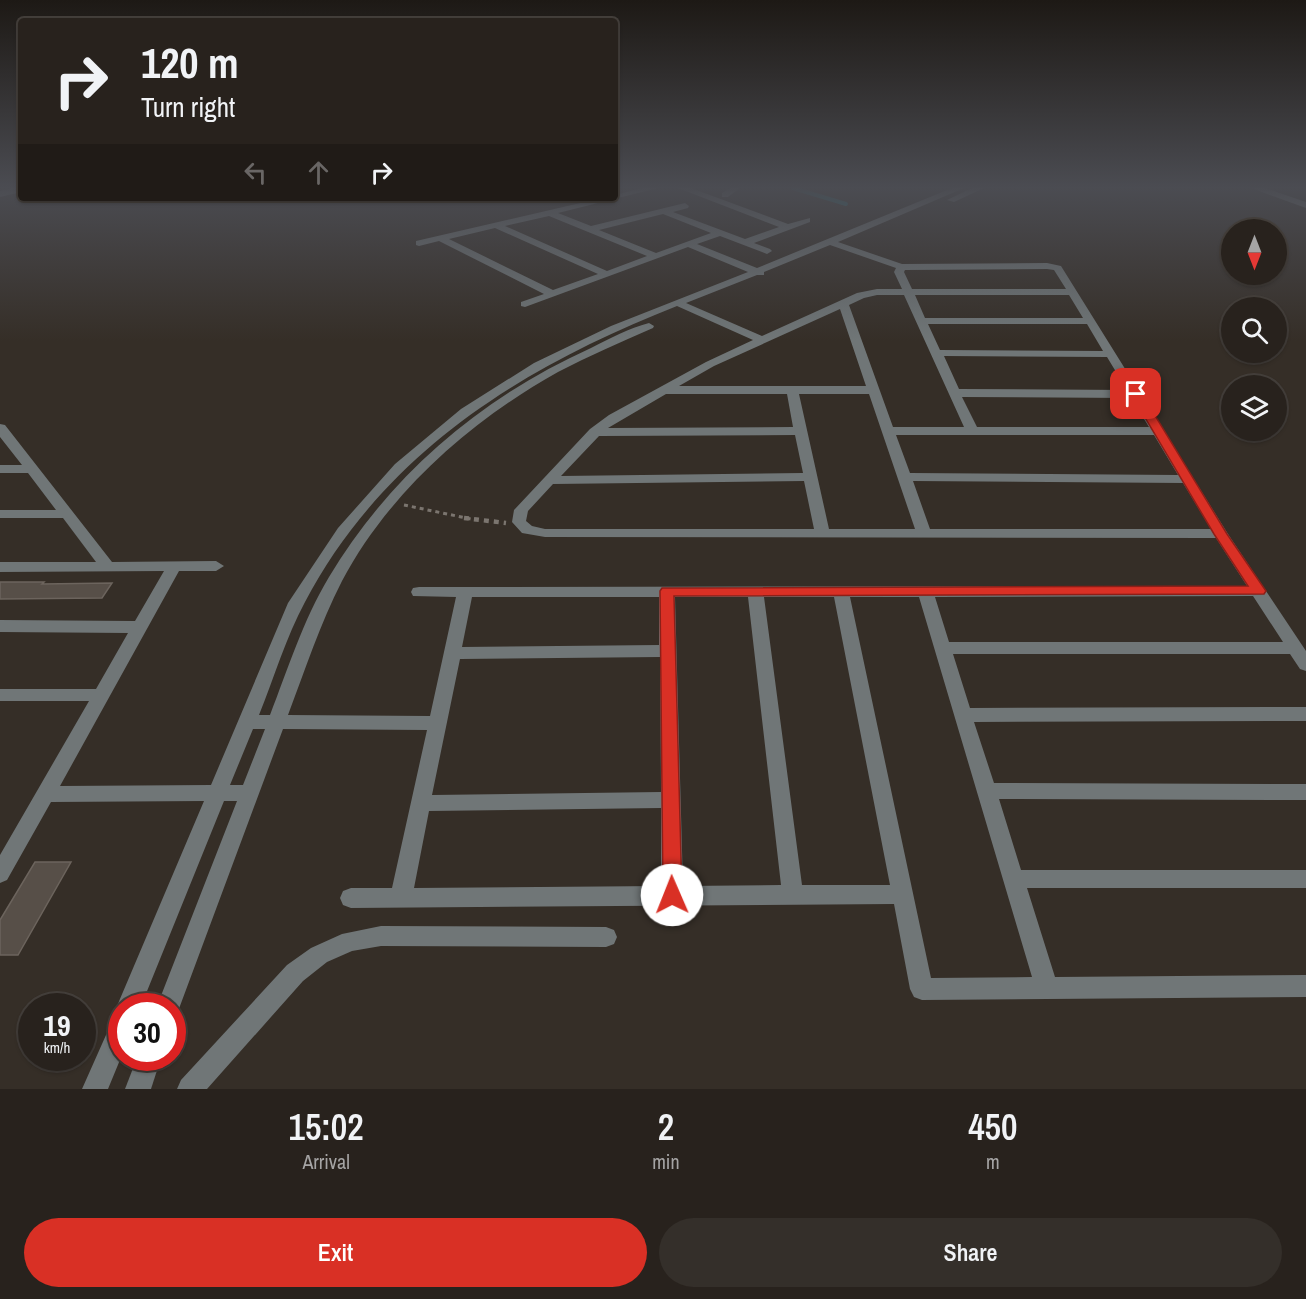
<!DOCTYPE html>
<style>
body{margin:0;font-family:"Archivo Narrow",sans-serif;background:#342f2a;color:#f1f3f6;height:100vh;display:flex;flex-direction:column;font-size:22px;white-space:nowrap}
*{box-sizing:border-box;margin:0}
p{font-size:20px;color:#a5a4a4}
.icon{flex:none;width:33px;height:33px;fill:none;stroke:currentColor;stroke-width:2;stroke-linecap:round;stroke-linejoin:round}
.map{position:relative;height:1089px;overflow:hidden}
.side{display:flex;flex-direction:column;background:#28221d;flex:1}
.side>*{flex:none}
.guide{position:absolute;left:18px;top:18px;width:600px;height:183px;border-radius:6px;box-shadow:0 2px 4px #0004,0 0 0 2px #443f3b;background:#28221d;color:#f1f3f6;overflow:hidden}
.needle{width:39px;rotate:180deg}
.fabs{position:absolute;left:1221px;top:219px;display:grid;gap:12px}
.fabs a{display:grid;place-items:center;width:66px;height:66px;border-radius:50%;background:#28221d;box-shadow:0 2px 4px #0004,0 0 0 2px #443f3b;font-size:30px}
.speed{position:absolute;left:18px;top:993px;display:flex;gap:12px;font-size:30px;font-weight:700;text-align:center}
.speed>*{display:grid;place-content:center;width:78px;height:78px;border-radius:50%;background:#28221d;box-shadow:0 2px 4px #0004,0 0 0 2px #443f3b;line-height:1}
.speed small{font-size:15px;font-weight:400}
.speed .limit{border:9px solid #d22;background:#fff;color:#111}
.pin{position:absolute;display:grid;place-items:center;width:51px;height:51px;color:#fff;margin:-26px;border-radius:12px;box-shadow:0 3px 9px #0006}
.me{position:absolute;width:66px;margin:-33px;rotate:359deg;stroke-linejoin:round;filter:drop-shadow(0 0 4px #0008)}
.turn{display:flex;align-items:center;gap:21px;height:126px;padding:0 24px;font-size:27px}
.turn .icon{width:78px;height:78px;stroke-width:2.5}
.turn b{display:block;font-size:42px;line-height:51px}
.lanes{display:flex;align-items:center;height:57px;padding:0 24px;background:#0003;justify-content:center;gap:30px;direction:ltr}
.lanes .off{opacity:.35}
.eta{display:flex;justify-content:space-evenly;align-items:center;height:102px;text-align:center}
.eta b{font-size:36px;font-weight:600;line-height:42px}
.cta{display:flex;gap:12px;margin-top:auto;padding:12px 24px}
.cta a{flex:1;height:69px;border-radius:36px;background:#d93025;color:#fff;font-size:24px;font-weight:600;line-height:69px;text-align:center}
.cta a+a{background:#342f2a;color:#f1f3f6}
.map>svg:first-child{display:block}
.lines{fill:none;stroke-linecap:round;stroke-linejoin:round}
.stream{stroke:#1d7681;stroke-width:4}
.building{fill:#574f48;stroke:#6c645d;stroke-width:1.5}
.path-far1{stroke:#7b756f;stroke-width:3;stroke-dasharray:4 4;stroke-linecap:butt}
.path{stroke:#7b756f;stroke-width:4.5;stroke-dasharray:5 5;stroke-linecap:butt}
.minor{fill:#707677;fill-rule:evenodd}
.route{fill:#d93025;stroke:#8d1f18;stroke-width:1.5}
</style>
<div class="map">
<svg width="1306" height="1089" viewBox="0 0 1306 1089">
<rect width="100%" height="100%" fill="#352e27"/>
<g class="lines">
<path class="stream" d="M793 188 846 204"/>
</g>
<g class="building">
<path d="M0 582H44L42 584 112 583 102 598 0 599Z"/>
<path d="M35 862H71L18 955H0V920Z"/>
</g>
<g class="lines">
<path class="path-far1" d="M404 505 471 519"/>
<path class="path" d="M464 518 506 523"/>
<g class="minor">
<path d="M13 188H21V192L0 197V191Z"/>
<path d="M642 188H658L558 213 591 226 685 203 689 206 688 208 673 212 745 239 779 227 678 188H691L788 224 810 218V222L754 243 770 249 772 251 767 254 720 236 697 244 757 268 952 188H964L838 242 902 264 1047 263 1061 266 1228 534 1306 651V671L1300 669 1290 654H953L970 708 1306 707V721L974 722 994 783 1306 784V800L999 799 1021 870H1306V888H1027L1055 977 1306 975V997L922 1000 914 997 910 989 894 904 351 908 343 905 340 898 343 891 351 888H392L427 730 283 729 177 1014 172 1016V1006H157L237 801H224L141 1006H122V1055L108 1089H82L114 1017 121 1014 117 1006 204 801 51 802 7 880 0 883V855L89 701H0V689H96L128 633 0 632V620L135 621 164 571 0 572V562H96L63 518H0V510H56L28 473H0V465H22L0 437V424L5 425 112 562 216 561 224 566 216 571H179L60 786 211 785 288 603 338 528 395 464 461 409 534 363 611 326 748 272 688 247 525 307 521 306V302L544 294 439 241 419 246 416 245V241L602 198H615V195ZM663 214 711 233 656 253 599 230ZM549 216 647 256 607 271 505 226ZM495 228 598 274 553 290 449 239ZM830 245 896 268 894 272 902 289H877L857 293 762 336 686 303 757 275H764V272ZM1047 269 1054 270 1066 289H912L904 272 905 270ZM877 295H904L964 427H893L849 305 864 298ZM915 295H1069L1083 318H925ZM677 306 753 340 706 362 609 415 590 429 514 510 512 522 522 533 545 537 1216 538 1247 586 419 587 413 588 411 592 413 596 456 597 430 716 288 715C305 670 320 624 342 581 389 492 472 420 558 372 589 356 621 342 653 328L654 326 649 323C629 328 609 339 591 348 482 397 390 475 329 577 303 620 288 669 270 715H259C274 678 286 637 305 602 384 452 524 366 677 306ZM840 309 866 386H679L714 366ZM928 324H1087L1103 351 940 350ZM944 356 1107 357 1127 390 959 389ZM666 394H787L793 427 608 428ZM799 394H869L915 529H829ZM962 397 1131 398 1149 427H977ZM795 435 803 473 561 476 599 436ZM896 435H1154L1178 475 910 473ZM804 481 814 529H545L532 526 526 521 528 511 553 484ZM913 481 1183 483 1211 529H930ZM1253 596 1283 642H949L935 597ZM472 597H659V645L462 647ZM675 597H748L781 885 683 886ZM764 597H834L890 885H802ZM850 597H919L1032 977 931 978ZM660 657 661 792 432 795 460 659ZM253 729H265L243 785H230ZM661 808V886L414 888 429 811Z"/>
<path d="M730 188H740L728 197H722V193Z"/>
<path d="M972 188H984L954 202 947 200Z"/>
<path d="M1251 188H1265L1306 202V208Z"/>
<path d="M381 926 606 927 614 930 617 937 614 944 606 947 381 946 352 951 327 962 303 981 207 1089H177L181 1080 287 965 311 948 342 934Z"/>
<path d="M137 1058H161L151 1089H125Z"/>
</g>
</g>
<linearGradient id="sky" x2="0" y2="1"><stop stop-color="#1d1915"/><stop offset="0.55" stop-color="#4b4c52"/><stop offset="1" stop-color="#4b4c52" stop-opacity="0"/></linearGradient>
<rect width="1306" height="341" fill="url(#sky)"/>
<path class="route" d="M1136 390 1142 394 1227 534 1266 591 1264 594 674 596 682 895 679 901 672 904 666 901 663 895 660 591 662 588 1248 586 1214 534 1131 394Z"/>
</svg>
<div class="fabs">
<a><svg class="needle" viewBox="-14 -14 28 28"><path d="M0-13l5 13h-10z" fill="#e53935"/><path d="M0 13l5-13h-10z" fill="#a5a4a4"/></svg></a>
<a><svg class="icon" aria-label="search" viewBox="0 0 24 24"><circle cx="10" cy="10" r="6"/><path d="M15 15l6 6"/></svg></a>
<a><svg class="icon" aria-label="layers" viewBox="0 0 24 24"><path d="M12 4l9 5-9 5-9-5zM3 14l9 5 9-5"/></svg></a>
</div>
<div class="speed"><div>19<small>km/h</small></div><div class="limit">30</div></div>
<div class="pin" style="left:1136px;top:394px;background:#d93025"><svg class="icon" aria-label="arrive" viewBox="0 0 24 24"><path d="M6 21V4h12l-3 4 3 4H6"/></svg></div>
<svg class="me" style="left:672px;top:895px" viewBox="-20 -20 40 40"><circle r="19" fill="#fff"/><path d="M0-13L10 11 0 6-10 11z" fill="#d93025"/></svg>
<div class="guide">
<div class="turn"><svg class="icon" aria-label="right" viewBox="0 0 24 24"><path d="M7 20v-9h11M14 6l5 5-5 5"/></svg><div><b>120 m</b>Turn right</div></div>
<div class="lanes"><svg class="icon off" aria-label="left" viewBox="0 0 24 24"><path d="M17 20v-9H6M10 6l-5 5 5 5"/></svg><svg class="icon off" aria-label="ahead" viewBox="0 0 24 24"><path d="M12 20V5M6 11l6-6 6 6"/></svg><svg class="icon" aria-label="right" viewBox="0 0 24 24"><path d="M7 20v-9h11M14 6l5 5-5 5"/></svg></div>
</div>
</div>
<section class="side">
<div class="eta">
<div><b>15:02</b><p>Arrival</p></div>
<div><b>2</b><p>min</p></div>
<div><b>450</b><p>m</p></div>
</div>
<div class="cta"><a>Exit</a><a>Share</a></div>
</section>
